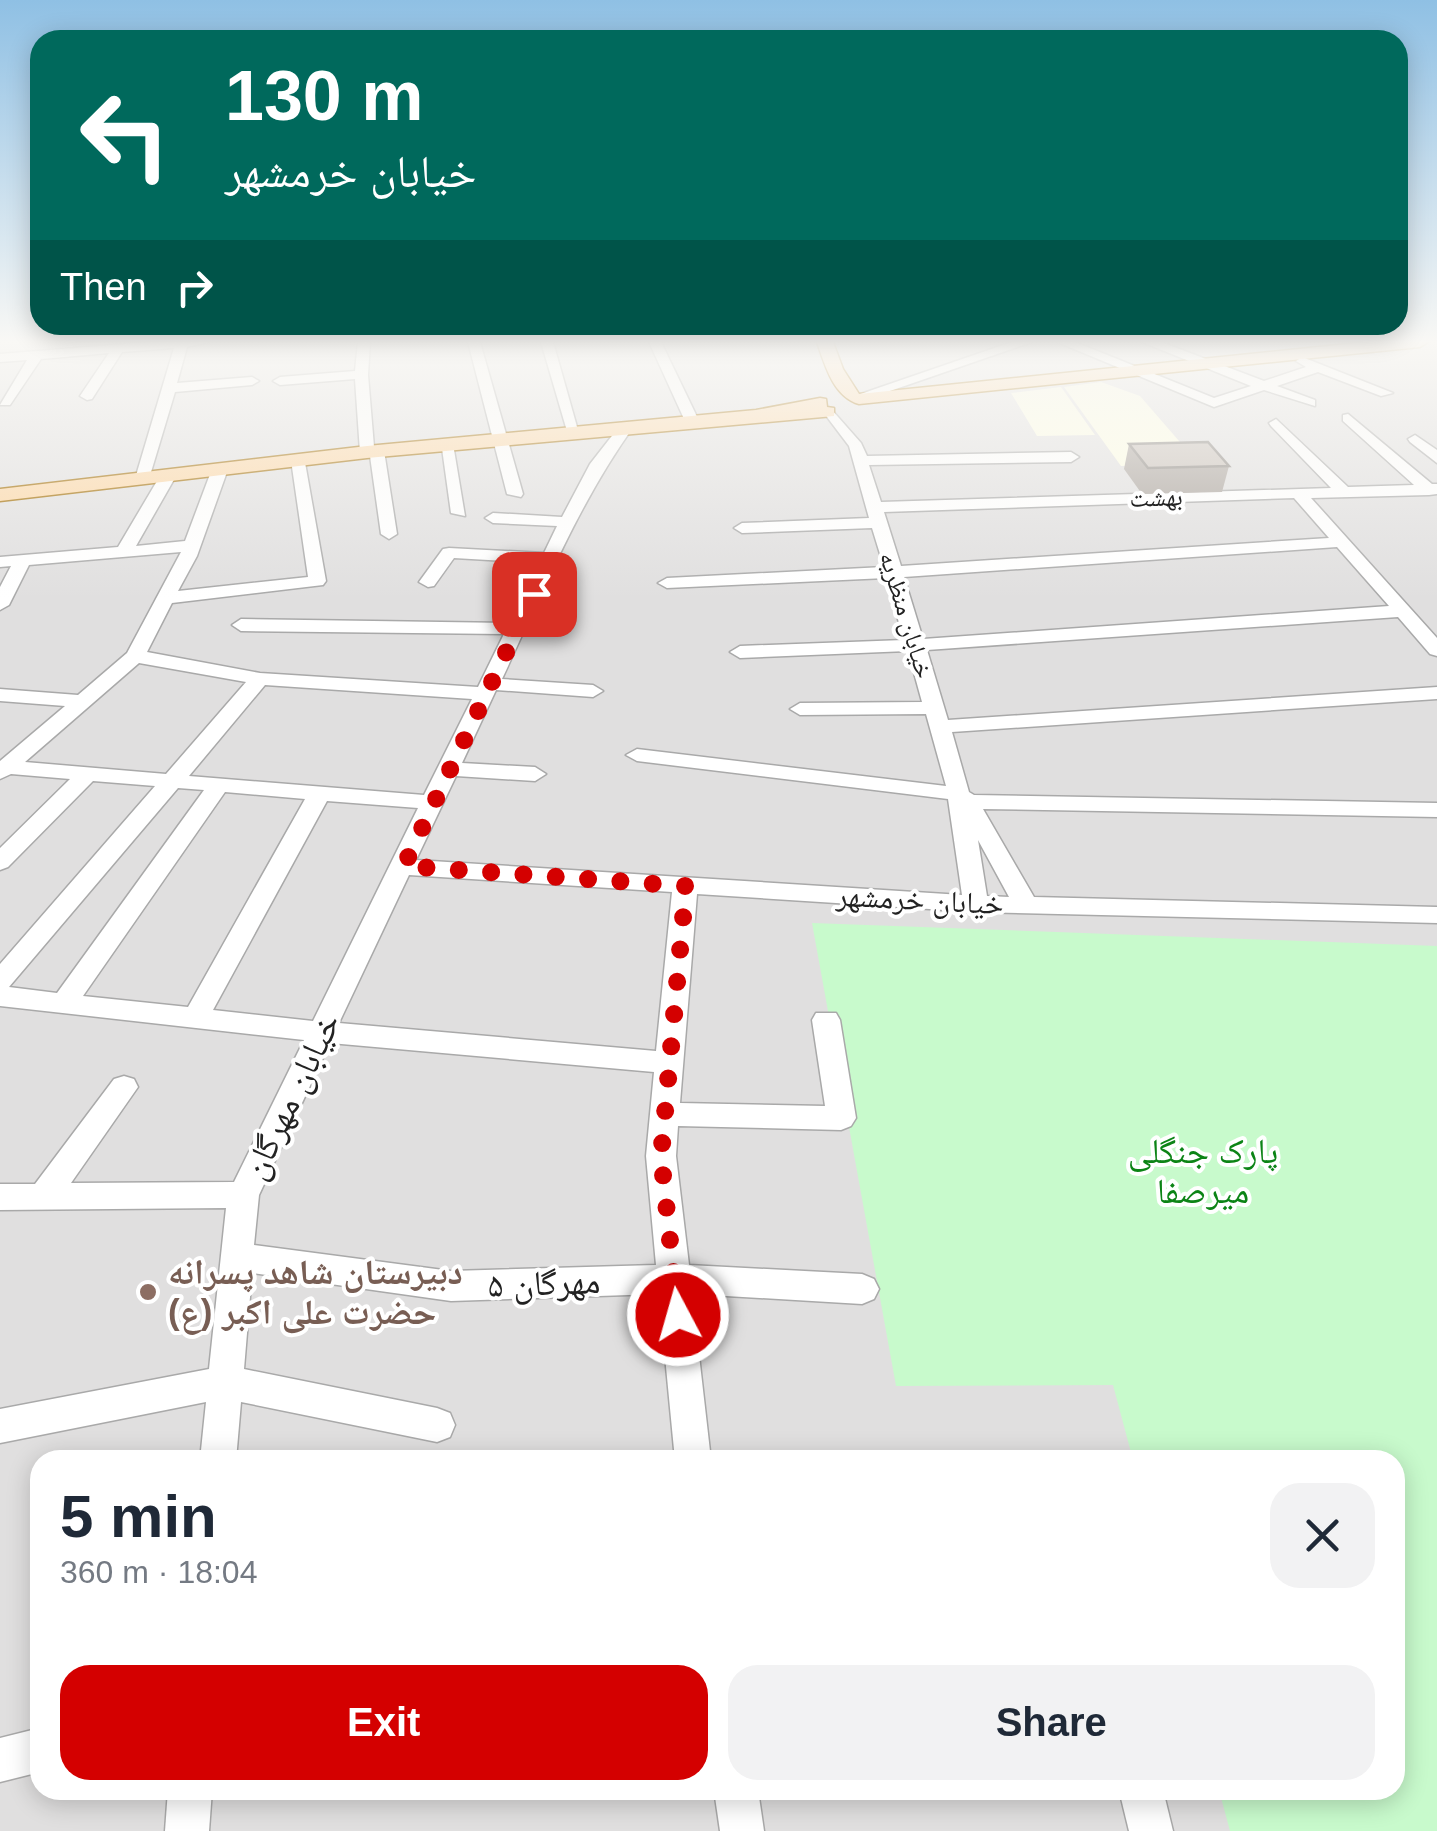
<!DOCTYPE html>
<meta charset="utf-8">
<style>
body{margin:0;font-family:Arial,"Noto Naskh Arabic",sans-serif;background:#f2f2f3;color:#1f2937;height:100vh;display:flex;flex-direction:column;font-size:38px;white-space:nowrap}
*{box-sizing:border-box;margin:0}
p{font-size:32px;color:#747a83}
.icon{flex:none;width:55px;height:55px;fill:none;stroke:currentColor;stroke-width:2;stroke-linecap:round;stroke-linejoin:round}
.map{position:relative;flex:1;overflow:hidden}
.details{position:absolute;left:30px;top:1450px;width:1375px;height:350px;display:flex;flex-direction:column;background:#fff;border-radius:30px;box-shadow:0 5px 25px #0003}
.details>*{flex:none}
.banner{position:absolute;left:30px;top:30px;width:1378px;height:305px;border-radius:30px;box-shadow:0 5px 25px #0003;background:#00695c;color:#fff;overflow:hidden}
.pin{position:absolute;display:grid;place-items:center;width:85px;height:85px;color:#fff;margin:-42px;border-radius:20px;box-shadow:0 5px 15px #0006}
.me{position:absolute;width:110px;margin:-55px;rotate:354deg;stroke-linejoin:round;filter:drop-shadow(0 0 8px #0008)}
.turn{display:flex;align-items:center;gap:35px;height:210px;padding:0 30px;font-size:45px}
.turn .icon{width:130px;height:130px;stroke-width:2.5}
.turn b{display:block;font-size:70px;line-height:85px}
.then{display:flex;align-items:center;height:95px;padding:0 30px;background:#0003;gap:20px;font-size:38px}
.round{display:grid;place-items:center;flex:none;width:105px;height:105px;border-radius:30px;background:#f2f2f3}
.overview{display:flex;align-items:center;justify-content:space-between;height:170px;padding:0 30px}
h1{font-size:60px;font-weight:600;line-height:75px}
.action{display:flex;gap:20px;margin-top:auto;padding:20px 30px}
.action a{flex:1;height:115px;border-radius:30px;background:#d40000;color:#fff;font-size:40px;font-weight:600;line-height:115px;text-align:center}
.action a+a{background:#f2f2f3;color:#1f2937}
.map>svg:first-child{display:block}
.residential{fill:#e0dfdf;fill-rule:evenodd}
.education{fill:#ffffe5}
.park{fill:#c8facc}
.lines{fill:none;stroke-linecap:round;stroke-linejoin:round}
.minor-casing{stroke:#a9a9a9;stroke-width:3}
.major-casing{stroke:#a06b00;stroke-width:3}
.minor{fill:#fff;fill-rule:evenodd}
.major{fill:#fcd6a4;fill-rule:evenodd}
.wall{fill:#aba49e}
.building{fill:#c7bfb8;stroke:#8b8681;stroke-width:2.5}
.route{stroke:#d40000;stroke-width:18;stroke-dasharray:0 32.4}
.education-dot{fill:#8d6e63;stroke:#fff;stroke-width:4}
.labels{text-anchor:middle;stroke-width:8;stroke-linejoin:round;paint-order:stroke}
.far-street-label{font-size:25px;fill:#222;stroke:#fff}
.street-label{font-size:30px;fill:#222;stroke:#fff}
.near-street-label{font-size:35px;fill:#222;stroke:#fff}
.near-park-label{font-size:35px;fill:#0c8416;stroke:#fff}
.near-education-label{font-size:35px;font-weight:bold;fill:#785e54;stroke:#fff;text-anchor:start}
</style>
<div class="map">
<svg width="1437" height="1831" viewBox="0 0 1437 1831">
<rect width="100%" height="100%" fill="#f2efe9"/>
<path class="residential" d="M0 342H1437V1831H0ZM40 1460H1395V1790H40Z"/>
<g class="education">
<path d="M1101 382 1140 396 1199 464 1121 466 1064 387Z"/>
<path d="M1061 387 1095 435 1037 436 1011 393Z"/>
</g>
<path class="park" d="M812 923 1437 946V1831H1230L1219 1790H1395V1460H1133L1113 1385 896 1386Z"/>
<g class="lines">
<defs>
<g id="minor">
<path d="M150 342H209L187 347 177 383 252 377 259 381 252 385 175 392 148 482 135 479 174 348 122 352 92 399 87 400 80 396 109 353 41 359 10 405H0L27 360 0 362V354Z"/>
<path d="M358 342H370L368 375 374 447 384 451 397 534 389 539 381 534 370 456 360 452 355 379 280 385 273 381 280 377 355 371Z"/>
<path d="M468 342H480L523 494 521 497 507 494Z"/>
<path d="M541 342H553L579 434 567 431Z"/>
<path d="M649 342H661L699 421 697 424 685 421Z"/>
<path d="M1012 342H1032L861 401 849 398Z"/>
<path d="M1057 342H1075L1214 398 1251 386 1142 342H1161L1264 381 1306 367 1296 361 1302 357 1393 393 1381 396 1318 372 1277 386 1315 400V406L1264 390 1214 407Z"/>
<path d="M831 409 861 443 867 456 1071 452 1079 457 1071 462 869 465 881 502 1331 488 1271 426 1269 423 1276 419 1348 487 1414 485 1343 421V415L1348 414 1432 484H1437V494L1429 495 1311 498 1437 638V656L1430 654 1398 617 927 650 948 720 1437 687V699L952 732 969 792 974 795 1437 803V817L983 809 1034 897 1437 907V923L976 912 697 894 680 1103 825 1106 812 1020 816 1013H836L840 1020 856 1118 851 1126 841 1130 678 1126 676 1156 689 1265 862 1274 874 1279 879 1289 874 1299 862 1304 692 1294 711 1460H675L659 1294 451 1301 252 1273 244 1369 437 1408 450 1413 455 1425 450 1437 437 1442 241 1402 236 1460H200L206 1402 0 1443V1409L209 1369 226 1208 0 1210V1184H35L114 1079 124 1076 134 1079 138 1087 71 1183 234 1182 304 1040 0 1006V964L155 786 93 781 8 867 0 870V848L70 779 11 774 0 779V761L65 706 0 701V689L78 695 127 653 181 552 29 565 9 605 0 610V587L11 566 0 567V557L118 547 160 476 168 471 176 476 136 546 185 541 212 469 220 464 228 469 197 556 178 591 308 577 291 460 304 457 326 581 323 585 172 603 147 652 260 673 478 687 504 634 241 631 232 625 241 619 509 623 539 563 454 558 434 586 428 587 419 582 443 549 449 548 544 553 557 526 493 523 485 518 493 513 562 517 590 464 622 423H632L634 426C578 504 542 593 502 679L593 685 603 691 593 697 496 690 462 763 535 767 546 774 535 781 456 776 416 860 962 895 948 799 637 761 626 755 637 749 946 786 926 714 800 715 790 709 800 703 922 702 908 651 740 658 730 652 740 646 904 640 886 578 667 588 658 583 667 578 884 567 872 528 742 533 734 528 742 523 869 518 849 446 824 413ZM1294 498 1329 538 901 566 884 512ZM1337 547 1389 606 923 639 904 577ZM139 663 246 682 166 774 25 762ZM265 685 472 699 424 795 189 776ZM178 788 204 790 57 993 9 987ZM225 792 305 799 188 1007 83 996ZM327 801 418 808 313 1021 213 1010ZM978 840 1009 897 987 896ZM409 875 672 892 656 1051 339 1023ZM330 1043 654 1072 646 1156 656 1265 451 1271 254 1245 259 1195Z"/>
<path d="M1415 435 1437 450V463L1410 442 1408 439Z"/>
<path d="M441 441 453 444 465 516 451 513Z"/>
<path d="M40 1728V1772L0 1782V1738Z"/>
<path d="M168 1790H212L209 1831H165Z"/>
<path d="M714 1790H758L764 1831H720Z"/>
<path d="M1119 1790H1163L1173 1831H1129Z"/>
</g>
<g id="major">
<path d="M817 342H833L843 369 859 394 1367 342H1428L1420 347 859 404C834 397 825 366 817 342Z"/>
<path d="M820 398 826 399 827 407 834 408V416L367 458 0 501V489L367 446 756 410Z"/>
</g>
</defs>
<use href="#minor" class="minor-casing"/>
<use href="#major" class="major-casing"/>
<use href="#minor" class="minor"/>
<use href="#major" class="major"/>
</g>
<path class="wall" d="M1129 444 1229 466 1222 492 1142 494 1124 469Z"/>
<path class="building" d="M1208 442 1229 466 1148 468 1129 444Z"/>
<linearGradient id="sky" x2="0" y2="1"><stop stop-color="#8fc0e4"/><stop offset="0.57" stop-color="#f9f8f5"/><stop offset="1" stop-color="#f9f8f5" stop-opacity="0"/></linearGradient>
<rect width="1437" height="599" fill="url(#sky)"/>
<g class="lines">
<path class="route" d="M534 594 404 866 686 886 661 1156 678 1315"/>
</g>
<circle class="education-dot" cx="148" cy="1292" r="10"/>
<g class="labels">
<g class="far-street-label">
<text transform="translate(1156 497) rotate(-2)" y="9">بهشت</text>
<text transform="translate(907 615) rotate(73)" y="9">خیابان منظریه</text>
</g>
<g class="street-label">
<text transform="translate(920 900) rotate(3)" y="10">خیابان خرمشهر</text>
</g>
<g class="near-street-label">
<text transform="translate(291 1096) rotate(-64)" y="12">خیابان مهرگان</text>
<text transform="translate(544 1283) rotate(-2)" y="12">مهرگان ۵</text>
</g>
<g class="near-park-label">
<text x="1203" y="1163">پارک جنگلی<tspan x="1203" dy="40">میرصفا</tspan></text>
</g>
<g class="near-education-label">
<text x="168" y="1284">دبیرستان شاهد پسرانه<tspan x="168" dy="40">حضرت علی اکبر (ع)</tspan></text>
</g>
</g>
</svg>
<div class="pin" style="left:534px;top:594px;background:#d93025"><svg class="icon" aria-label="arrive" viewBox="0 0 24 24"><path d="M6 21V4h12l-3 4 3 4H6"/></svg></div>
<svg class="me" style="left:678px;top:1315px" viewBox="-20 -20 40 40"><circle r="17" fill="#d40000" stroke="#fff" stroke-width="3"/><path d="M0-11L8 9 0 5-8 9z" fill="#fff"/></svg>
<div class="banner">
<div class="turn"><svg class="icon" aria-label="left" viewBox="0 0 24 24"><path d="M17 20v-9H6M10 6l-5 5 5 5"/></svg><div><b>130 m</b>خیابان خرمشهر</div></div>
<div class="then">Then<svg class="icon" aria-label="right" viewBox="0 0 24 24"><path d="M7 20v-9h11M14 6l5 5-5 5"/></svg></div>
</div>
<section class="details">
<div class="overview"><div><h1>5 min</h1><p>360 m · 18:04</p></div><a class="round"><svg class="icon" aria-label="close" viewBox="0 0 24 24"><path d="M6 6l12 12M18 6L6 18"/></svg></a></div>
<div class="action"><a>Exit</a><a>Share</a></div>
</section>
</div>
